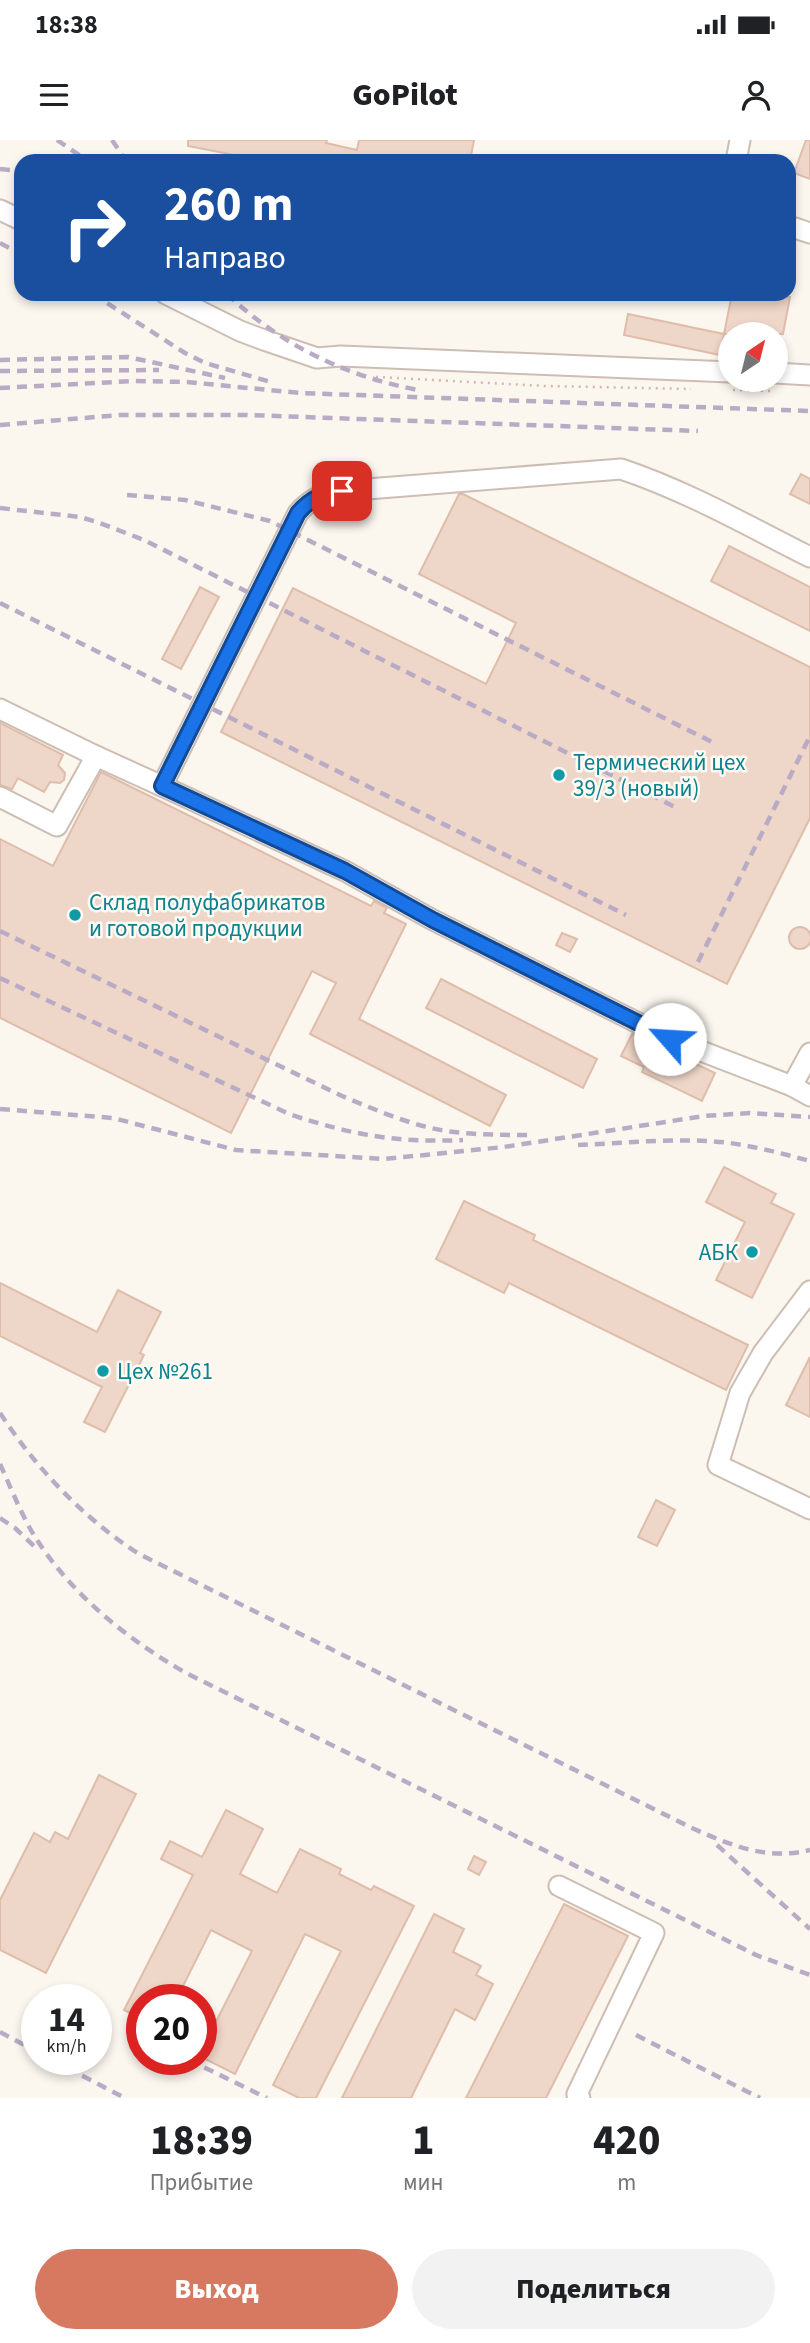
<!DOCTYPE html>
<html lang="ru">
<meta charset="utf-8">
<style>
body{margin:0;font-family:"Source Sans 3",sans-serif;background:#f2f2f2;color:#202124;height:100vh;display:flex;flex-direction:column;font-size:26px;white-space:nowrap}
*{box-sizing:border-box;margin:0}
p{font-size:23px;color:#757577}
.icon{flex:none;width:38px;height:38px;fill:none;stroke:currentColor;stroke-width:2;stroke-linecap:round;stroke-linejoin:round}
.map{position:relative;height:1958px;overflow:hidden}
.panel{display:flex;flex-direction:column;background:#fff;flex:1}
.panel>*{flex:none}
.banner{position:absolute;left:14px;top:14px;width:782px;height:147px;border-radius:21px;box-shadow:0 4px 10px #0003;background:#1a4fa0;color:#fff;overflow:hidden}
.needle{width:46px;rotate:35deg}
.fabs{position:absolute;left:718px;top:182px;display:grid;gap:14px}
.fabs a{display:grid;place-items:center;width:70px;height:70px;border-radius:50%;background:#fff;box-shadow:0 4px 10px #0003;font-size:35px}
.speed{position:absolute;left:21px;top:1844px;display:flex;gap:14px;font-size:35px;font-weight:700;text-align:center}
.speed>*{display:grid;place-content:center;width:91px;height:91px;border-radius:50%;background:#fff;box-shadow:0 4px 10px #0003;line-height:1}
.speed small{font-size:18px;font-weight:400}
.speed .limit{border:10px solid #d22;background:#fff;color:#111}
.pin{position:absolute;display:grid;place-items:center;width:60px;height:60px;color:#fff;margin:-30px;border-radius:14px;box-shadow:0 4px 10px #0006}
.me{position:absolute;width:77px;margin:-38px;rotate:296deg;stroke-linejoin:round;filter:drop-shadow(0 0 5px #0008)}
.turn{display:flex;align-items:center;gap:24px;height:147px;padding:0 35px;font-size:32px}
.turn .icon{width:91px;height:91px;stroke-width:2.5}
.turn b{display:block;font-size:49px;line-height:60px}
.eta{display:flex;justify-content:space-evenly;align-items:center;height:119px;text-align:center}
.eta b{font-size:42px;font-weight:800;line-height:49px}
.cta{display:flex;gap:14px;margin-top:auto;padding:14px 35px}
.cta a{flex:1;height:80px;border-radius:42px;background:#d77961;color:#fff;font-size:28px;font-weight:800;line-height:80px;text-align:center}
.cta a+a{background:#f2f2f2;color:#202124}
.status{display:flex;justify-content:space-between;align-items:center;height:49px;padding:0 35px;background:#fff;direction:ltr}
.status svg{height:19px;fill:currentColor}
header{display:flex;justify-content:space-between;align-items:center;height:91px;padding:0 35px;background:#fff;font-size:32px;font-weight:800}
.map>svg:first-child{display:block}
.building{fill:#eed6c8;stroke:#dfbdaa;stroke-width:2}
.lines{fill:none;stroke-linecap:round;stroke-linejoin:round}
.minor-casing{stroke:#cdbeb4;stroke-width:23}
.path{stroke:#d3b9aa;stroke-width:2.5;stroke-dasharray:2 5;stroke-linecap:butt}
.minor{stroke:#fff;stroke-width:19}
.rail{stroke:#b9abc5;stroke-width:4.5;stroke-dasharray:10 7;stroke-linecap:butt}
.route-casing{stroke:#114b97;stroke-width:18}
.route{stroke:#1a73e8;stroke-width:12}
.culture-dot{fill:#0f9aa8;stroke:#fefaf4;stroke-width:2.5}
.labels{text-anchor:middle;stroke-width:5;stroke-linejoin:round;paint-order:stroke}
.culture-label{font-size:23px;fill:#0d838f;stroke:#fefaf4;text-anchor:start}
</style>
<div class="status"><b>18:38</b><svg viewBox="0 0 49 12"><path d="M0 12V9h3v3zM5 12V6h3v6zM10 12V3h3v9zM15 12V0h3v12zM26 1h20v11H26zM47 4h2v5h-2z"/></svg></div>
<header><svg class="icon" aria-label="menu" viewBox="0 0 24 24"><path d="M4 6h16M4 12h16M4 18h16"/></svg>GoPilot<svg class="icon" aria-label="person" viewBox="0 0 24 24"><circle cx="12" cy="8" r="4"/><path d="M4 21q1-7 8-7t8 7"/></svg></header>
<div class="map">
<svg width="810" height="1958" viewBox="0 0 810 1958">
<rect width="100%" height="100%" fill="#fbf6ee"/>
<g class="building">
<path d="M188 0H327L326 3 357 10 359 0H474L470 21H265L188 6Z"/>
<path d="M806 0H810V39L794 33Z"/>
<path d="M732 154H774L790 157 783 194H724L720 215 624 195 628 174 724 194Z"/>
<path d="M801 334 810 339V364L790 354Z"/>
<path d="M459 354H463L810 527V678L727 844 221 592 293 448 486 544 516 483 419 434Z"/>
<path d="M729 406 810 447V491L711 441Z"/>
<path d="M200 447 219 457 181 529 162 519Z"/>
<path d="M0 583 63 615 58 625 65 633 64 640 60 643 50 642 44 652 18 638 12 649 0 645Z"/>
<path d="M101 632 371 766 374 761 387 768 384 773 406 784 359 879 506 955 490 986 310 894 336 843 312 831 231 993 0 878V699L53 726Z"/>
<circle cx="800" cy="798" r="11"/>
<path d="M562 793 577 799 570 812 556 805Z"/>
<path d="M441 839 597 919 583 948 426 868Z"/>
<path d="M632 894 715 933 702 961 642 932 644 927 621 916Z"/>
<path d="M724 1027 776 1054 771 1063 794 1074 752 1158 716 1140 745 1082 706 1062Z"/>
<path d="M464 1061 535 1095 533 1100 748 1205 726 1250 509 1143 504 1153 436 1119Z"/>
<path d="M0 1143 97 1192 118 1150 161 1172 140 1213 144 1215 105 1292 84 1282 102 1247 0 1196Z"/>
<path d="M810 1217V1277L786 1265Z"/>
<path d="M656 1360 675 1370 657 1406 638 1397Z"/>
<path d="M99 1635 136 1654 46 1833 0 1810V1760L34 1693 50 1702 55 1692 68 1699Z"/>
<path d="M226 1670 263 1689 240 1734 277 1753 300 1709 341 1729 339 1734 371 1750 374 1746 414 1766 316 1958H299L273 1945 341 1811 305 1794 235 1934 201 1917V1911L252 1811 211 1790 176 1860H142V1879L124 1870 193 1735 161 1719 170 1701 202 1717Z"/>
<path d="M474 1716 486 1722 479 1735 468 1729Z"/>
<path d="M564 1764 628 1796 546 1958H466Z"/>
<path d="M434 1774 464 1789 453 1812 481 1826 476 1835 493 1844 475 1880 455 1869 411 1958H342Z"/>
</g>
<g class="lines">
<defs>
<g id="minor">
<path d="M736 21 740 0"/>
<path d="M0 70 21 80"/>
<path d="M789 86 810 93"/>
<path d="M166 154 240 191 264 200 317 218 341 216 730 232"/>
<path d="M775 233 810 235"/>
<path d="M0 569 96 616 162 646"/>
<path d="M0 657 57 686 96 616"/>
<path d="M810 913 792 946 810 956"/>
<path d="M792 946 670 899 433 780 345 731 162 646 298 373C311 358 322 354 342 351L621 329C687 351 748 386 810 417"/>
<path d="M810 1151 763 1213 740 1253 718 1325 810 1369"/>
<path d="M559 1746 654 1793 577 1954 580 1958"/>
</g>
</defs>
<use href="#minor" class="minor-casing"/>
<g class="path">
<path d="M376 237 546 246 691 249"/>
<path d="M733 250 772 251"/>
</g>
<use href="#minor" class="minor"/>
<g class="rail">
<path d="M57 0 88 21"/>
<path d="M112 0 126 21"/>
<path d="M0 29 21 31"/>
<path d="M0 103 21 114"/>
<path d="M93 154 185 213 205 223 271 242"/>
<path d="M227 154C281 205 345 236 418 250"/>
<path d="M0 220 128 217 225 238"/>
<path d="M0 231 159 230"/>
<path d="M0 248 135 241 187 242 300 253 810 271"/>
<path d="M0 285 120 275H247L698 291"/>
<path d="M127 355 185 360 270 381 712 602"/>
<path d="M0 368 80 377 97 382 144 400 677 668"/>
<path d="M0 463 626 775"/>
<path d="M0 791 342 956C376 970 410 985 446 991 475 995 504 995 534 995"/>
<path d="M698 822 810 596"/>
<path d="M0 838 289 974C352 995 396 1003 463 1000"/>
<path d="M0 969 113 978 236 1010 384 1019 504 1007 704 976 750 973 810 977"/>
<path d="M578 1005C627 1003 682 997 730 1003 758 1007 784 1014 810 1021"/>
<path d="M0 1273C36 1328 83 1378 139 1414L692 1688C730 1705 767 1721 810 1710"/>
<path d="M0 1324C11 1348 21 1374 35 1397 73 1456 127 1499 186 1533L756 1815 810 1835"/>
<path d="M0 1378 15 1388 35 1407"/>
<path d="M717 1705 810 1789"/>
<path d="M0 1892 37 1912"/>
<path d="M636 1895 760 1958"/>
<path d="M52 1920 125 1958"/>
<path d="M189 1920 267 1958"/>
</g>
</g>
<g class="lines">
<defs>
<path id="route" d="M342 351C322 354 311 358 298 373L162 646 345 731 433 780 670 899"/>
</defs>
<use href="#route" class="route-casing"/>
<use href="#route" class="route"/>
</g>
<g class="culture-dot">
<circle cx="559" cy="635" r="7"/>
<circle cx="75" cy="775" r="7"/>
<circle cx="752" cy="1112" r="7"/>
<circle cx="103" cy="1231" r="7"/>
</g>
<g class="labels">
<g class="culture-label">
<text x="573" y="630">Термический цех<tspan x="573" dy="26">39/3 (новый)</tspan></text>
<text x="89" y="770">Склад полуфабрикатов<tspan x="89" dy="26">и готовой продукции</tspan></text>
<text x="738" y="1120" text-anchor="end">АБК</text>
<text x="117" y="1239">Цех №261</text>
</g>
</g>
</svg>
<div class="fabs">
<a><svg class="needle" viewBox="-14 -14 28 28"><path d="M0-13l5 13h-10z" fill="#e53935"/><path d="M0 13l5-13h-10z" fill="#757577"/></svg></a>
</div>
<div class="speed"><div>14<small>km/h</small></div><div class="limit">20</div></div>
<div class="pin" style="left:342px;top:351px;background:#d93025"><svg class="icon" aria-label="arrive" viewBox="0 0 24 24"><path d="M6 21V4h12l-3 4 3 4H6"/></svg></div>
<svg class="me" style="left:670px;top:899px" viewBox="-20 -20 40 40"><circle r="19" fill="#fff"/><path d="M0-13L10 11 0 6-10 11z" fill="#1a73e8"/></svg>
<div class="banner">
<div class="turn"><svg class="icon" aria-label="right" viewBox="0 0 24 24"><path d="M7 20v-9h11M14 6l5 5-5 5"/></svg><div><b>260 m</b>Направо</div></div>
</div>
</div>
<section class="panel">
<div class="eta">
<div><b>18:39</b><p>Прибытие</p></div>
<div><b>1</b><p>мин</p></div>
<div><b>420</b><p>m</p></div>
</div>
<div class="cta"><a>Выход</a><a>Поделиться</a></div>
</section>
